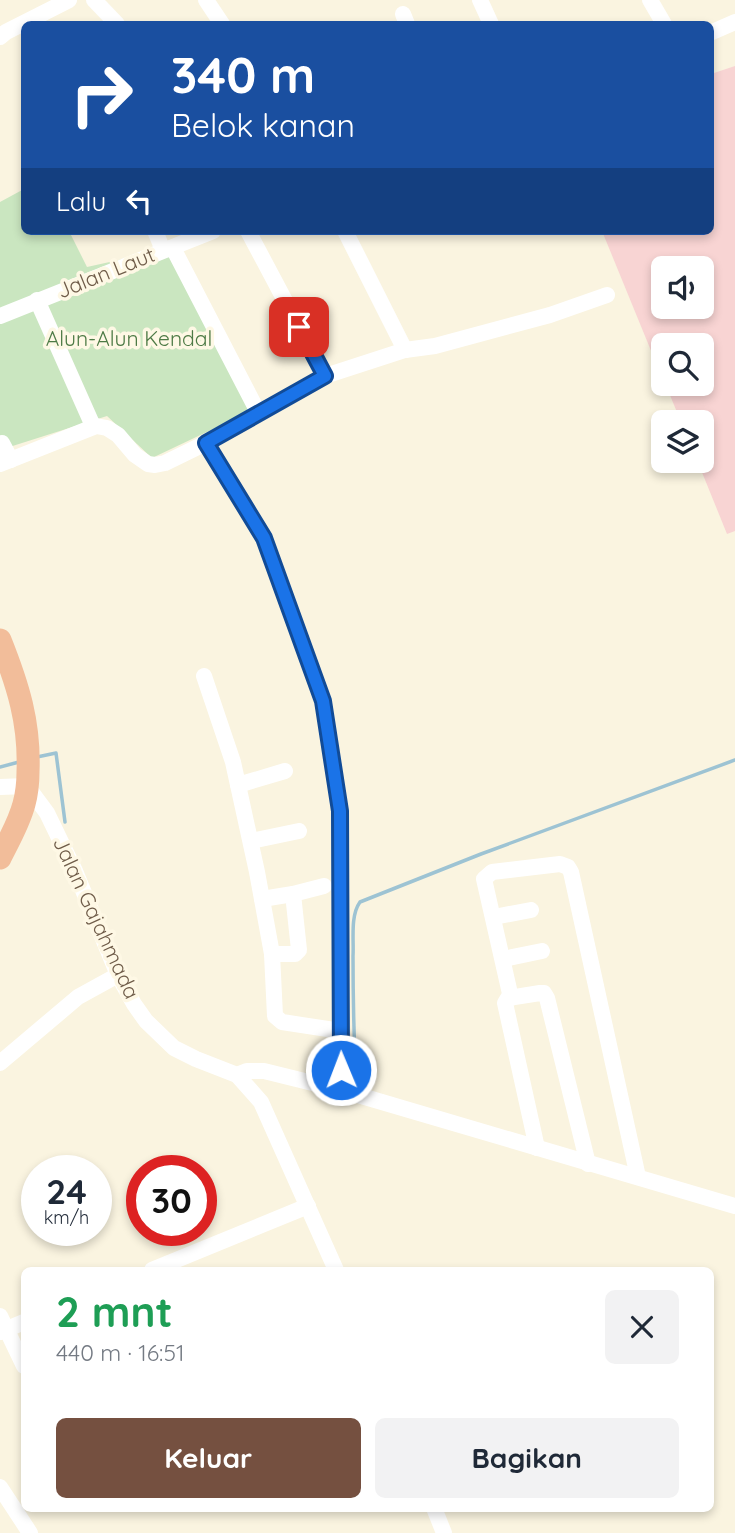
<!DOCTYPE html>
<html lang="id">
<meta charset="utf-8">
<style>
body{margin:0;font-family:Quicksand,sans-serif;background:#f2f2f3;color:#1f2937;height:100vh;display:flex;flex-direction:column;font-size:26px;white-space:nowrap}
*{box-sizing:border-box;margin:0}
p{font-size:23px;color:#747a83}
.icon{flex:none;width:38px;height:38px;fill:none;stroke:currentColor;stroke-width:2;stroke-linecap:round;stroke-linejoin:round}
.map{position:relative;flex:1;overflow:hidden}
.details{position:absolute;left:21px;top:1267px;width:693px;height:245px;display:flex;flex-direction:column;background:#fff;border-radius:10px;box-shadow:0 4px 10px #0003}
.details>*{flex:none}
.top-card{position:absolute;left:21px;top:21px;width:693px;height:214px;border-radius:10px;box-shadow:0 4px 10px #0003;background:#1a4fa0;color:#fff;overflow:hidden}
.tools{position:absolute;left:651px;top:256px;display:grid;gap:14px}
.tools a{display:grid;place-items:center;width:63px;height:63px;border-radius:10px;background:#fff;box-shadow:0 4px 10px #0003;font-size:35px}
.speed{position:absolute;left:21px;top:1155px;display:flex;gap:14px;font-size:35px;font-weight:700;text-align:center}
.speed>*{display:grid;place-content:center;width:91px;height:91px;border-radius:50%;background:#fff;box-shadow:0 4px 10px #0003;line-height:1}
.speed small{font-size:18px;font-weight:400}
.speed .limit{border:10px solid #d22;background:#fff;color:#111}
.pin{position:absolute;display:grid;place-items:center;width:60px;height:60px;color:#fff;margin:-30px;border-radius:14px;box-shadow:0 4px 10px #0006}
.me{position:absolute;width:77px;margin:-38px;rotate:359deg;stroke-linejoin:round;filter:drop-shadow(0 0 5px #0008)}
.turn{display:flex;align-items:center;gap:24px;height:147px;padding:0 35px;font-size:32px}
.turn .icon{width:91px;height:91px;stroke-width:2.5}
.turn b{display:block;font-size:49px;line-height:60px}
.then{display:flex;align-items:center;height:66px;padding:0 35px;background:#0003;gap:14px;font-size:26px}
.round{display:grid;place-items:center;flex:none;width:74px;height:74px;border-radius:10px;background:#f2f2f3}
.head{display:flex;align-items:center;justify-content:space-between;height:119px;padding:0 35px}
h1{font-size:42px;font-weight:800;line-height:52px;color:#1e9e55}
.action{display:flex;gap:14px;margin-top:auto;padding:14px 35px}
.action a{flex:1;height:80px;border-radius:10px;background:#755040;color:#fff;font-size:28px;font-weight:800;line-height:80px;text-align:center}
.action a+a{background:#f2f2f3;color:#1f2937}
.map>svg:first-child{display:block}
.medical{fill:#f8d4d3;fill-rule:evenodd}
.green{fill:#cae6c0}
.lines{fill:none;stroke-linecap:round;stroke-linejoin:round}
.stream{stroke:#9dc3d3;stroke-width:3.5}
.minor{stroke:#fff;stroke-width:16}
.highway{stroke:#f2bd9a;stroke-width:23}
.route-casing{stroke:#114b97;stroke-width:18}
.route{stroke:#1a73e8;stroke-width:12}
.labels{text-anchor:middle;stroke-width:7;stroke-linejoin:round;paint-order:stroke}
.street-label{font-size:21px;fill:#6f5c49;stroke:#fef8e5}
.park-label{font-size:21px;fill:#4d7a45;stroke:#fef8e5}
</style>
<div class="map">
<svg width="735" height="1533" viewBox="0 0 735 1533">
<rect width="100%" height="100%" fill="#faf4e0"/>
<path class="medical" d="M735 66V531L727 534 697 460H702V422H681L665 383H702V345H663V380L602 231H710L711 74ZM663 268H702V306H663Z"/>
<path class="green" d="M24 189V231H69L87 267 173 248 251 411 152 458 107 416 0 450V202Z"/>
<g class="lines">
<g class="stream">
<path d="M37 757 56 753 65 822"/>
<path d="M0 767 19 762"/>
<path d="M356 1084C354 1041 353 999 353 956 354 940 350 916 360 902L481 854 735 760"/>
</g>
<g class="minor">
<path d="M94 0 117 24"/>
<path d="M206 0 222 24"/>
<path d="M480 0 491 24"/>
<path d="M650 0 664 24"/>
<path d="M403 14 407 24"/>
<path d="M710 33 735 22"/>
<path d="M0 37 6 32 69 0"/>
<path d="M155 231 163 250"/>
<path d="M248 231 325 376"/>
<path d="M345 231 405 350"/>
<path d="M173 248 259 414"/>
<path d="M37 300 93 426"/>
<path d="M0 316 213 231"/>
<path d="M2 443 11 460"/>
<path d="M206 443 264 538 323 701 340 811 341 1090"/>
<path d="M0 464 96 426 107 428 118 435 135 455 148 464 155 465 165 463 206 443 325 376 405 350 435 346 550 315 607 295"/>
<path d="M204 676 233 762 257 872 272 954 275 1016 282 1022 341 1031"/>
<path d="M238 785 285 771"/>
<path d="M0 787 27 786 47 813 75 871 118 975 134 1004 146 1021 174 1048 196 1059 237 1075 261 1102 336 1270"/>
<path d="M251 841 299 831"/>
<path d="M262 899 293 894 324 886"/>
<path d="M494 917 531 910"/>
<path d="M272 954H295L299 950 293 894"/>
<path d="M503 959 542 951"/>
<path d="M511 998 484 879 492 872 560 864 568 867 571 872 638 1177"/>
<path d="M0 1063 78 997 118 975"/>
<path d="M237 1075 247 1071H264L341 1090 735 1206"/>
<path d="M537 1148 505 1003 508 998 540 993H544L547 998 588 1164"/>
<path d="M152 1270 308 1206"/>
<path d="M0 1316 24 1366"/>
<path d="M0 1332 24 1322"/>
<path d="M0 1487 30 1533"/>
<path d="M434 1508 444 1533"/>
</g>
<path class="highway" d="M0 640C18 685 30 723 28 772 28 782 27 793 24 804 19 823 9 840 0 858"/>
</g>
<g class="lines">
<defs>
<path id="route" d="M299 327 325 376 206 443 264 538 323 701 340 811 341 1070"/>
</defs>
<use href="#route" class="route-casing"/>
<use href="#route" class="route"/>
</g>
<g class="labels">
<g class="street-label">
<text transform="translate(106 273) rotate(-22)" y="7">Jalan Laut</text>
<text transform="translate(96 918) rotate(65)" y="7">Jalan Gajahmada</text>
</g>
<g class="park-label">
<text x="129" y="346">Alun-Alun Kendal</text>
</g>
</g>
</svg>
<div class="tools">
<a><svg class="icon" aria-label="sound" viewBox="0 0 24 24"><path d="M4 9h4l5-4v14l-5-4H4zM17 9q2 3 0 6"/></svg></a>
<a><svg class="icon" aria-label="search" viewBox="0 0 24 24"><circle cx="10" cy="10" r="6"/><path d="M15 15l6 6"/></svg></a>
<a><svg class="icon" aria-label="layers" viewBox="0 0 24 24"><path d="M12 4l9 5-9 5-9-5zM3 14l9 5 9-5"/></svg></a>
</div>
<div class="speed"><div>24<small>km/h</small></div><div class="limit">30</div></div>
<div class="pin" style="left:299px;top:327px;background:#d93025"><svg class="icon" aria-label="arrive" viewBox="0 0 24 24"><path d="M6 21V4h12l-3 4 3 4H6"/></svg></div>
<svg class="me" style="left:341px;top:1070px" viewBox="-20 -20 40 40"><circle r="17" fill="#1a73e8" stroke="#fff" stroke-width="3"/><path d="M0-11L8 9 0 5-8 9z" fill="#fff"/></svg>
<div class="top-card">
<div class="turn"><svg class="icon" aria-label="right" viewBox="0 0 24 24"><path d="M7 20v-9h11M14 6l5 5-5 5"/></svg><div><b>340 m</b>Belok kanan</div></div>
<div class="then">Lalu<svg class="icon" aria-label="left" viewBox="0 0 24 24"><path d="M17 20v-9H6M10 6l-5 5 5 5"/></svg></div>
</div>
<section class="details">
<div class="head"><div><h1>2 mnt</h1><p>440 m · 16:51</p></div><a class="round"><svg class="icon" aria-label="close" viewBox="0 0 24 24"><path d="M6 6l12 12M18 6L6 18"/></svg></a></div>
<div class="action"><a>Keluar</a><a>Bagikan</a></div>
</section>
</div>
